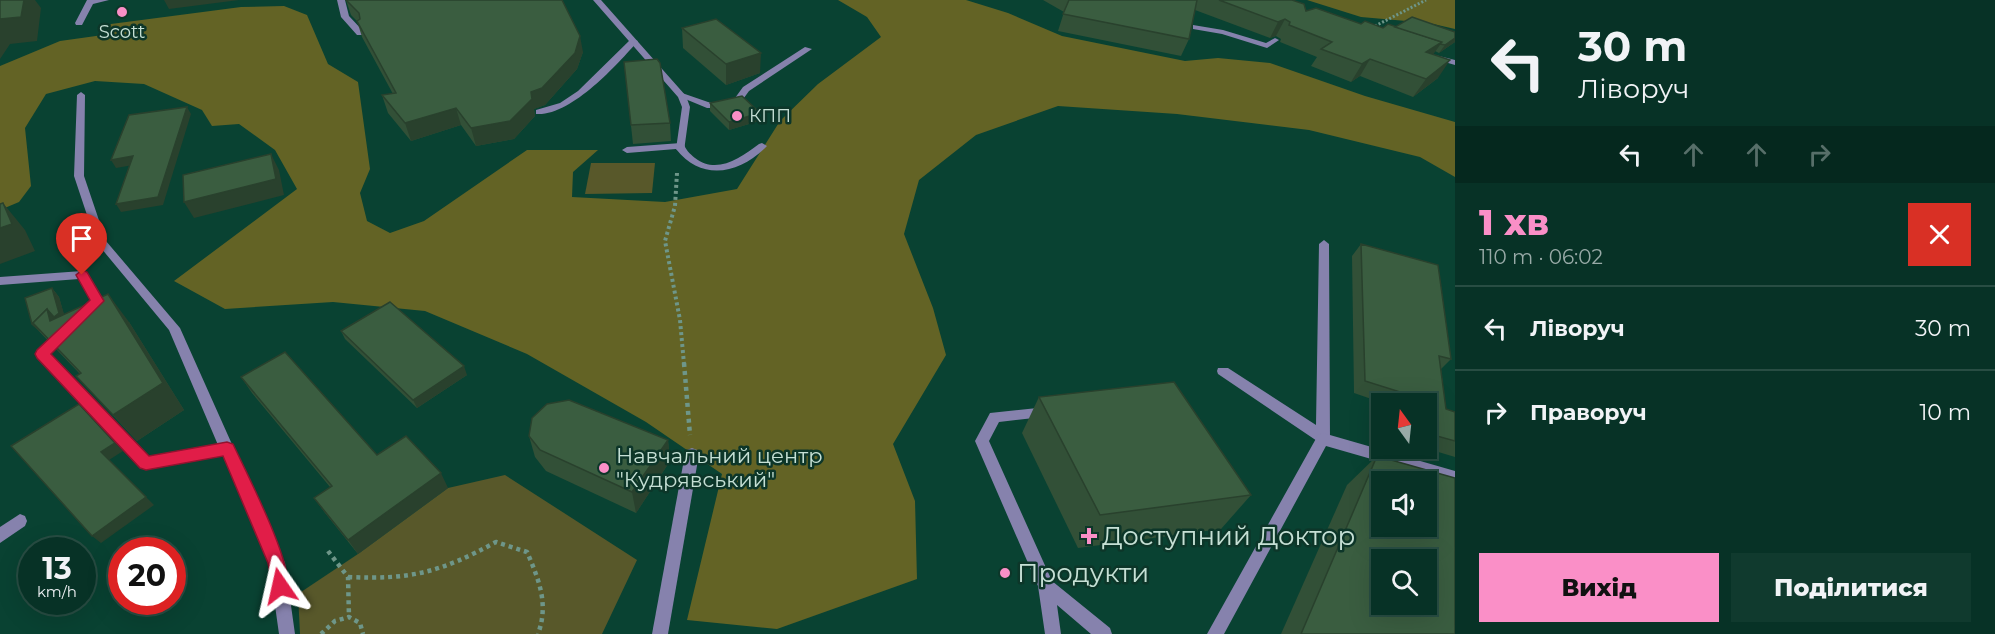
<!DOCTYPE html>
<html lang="uk">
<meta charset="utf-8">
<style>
body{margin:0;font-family:Montserrat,sans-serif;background:#103a2e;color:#f1f3f6;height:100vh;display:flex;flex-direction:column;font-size:22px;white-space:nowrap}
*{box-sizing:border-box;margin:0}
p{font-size:20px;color:#98aaa7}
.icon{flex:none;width:33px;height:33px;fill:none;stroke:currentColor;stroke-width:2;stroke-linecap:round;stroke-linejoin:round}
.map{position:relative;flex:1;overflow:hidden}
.details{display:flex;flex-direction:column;background:#073226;width:540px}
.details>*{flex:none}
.top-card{background:#073226;color:#f1f3f6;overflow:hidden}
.needle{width:39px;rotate:345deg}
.fabs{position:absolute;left:1371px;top:393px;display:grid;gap:12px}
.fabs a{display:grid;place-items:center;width:66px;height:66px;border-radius:0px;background:#073226;box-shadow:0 6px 24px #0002,0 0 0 2px #284d43;font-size:30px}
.speed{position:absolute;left:18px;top:537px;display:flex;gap:12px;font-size:30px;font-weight:700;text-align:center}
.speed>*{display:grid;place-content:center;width:78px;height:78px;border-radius:50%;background:#073226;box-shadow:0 6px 24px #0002,0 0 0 2px #284d43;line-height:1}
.speed small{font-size:15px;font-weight:400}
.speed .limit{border:9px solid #d22;background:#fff;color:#111}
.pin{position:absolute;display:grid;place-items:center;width:51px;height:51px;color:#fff;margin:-62px -26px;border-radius:50% 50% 50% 0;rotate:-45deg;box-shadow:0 0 6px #0007}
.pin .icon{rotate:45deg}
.me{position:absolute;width:66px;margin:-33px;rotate:349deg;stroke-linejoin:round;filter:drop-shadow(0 0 4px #0008)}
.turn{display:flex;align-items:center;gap:21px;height:126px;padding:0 24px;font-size:27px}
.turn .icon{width:78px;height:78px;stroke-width:2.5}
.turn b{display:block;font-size:42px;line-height:51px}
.lanes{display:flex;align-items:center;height:57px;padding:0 24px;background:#0003;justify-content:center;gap:30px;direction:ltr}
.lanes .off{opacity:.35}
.round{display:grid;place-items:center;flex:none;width:63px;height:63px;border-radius:0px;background:#103a2e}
.headline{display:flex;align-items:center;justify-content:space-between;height:102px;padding:0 24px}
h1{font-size:36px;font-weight:800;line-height:45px;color:#fa8fc7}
.cta{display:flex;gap:12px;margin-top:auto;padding:12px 24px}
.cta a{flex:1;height:69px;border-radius:0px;background:#fa8fc7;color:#111;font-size:24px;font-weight:800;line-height:69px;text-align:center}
.cta a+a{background:#103a2e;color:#f1f3f6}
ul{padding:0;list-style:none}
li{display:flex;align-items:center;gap:18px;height:84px;padding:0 24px;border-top:2px solid #284d43}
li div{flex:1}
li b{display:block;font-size:22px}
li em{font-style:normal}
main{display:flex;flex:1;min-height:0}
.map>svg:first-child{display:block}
.green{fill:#58582a}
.forest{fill:#636325}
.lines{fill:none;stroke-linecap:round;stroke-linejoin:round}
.path-far2{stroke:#6e9689;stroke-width:3;stroke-dasharray:2 2;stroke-linecap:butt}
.path-far1{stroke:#6e9689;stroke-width:4;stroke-dasharray:3 3;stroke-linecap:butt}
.path{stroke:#6e9689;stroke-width:4.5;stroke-dasharray:4 4;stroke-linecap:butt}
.lane{fill:#8682ad;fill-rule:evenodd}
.street{fill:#8682ad;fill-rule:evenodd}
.wall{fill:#325037}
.shaded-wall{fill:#29412d}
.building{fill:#3a5d40;stroke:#29412d;stroke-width:1.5;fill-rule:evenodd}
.route{fill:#e11d48;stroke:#92132f;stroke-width:1.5}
.poi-dot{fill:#fa8fc7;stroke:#0d3629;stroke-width:2}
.labels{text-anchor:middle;stroke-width:5;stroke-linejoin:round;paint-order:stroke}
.far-poi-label{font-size:18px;fill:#c6e0d5;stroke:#0d3629}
.poi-label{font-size:21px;fill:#c6e0d5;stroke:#0d3629;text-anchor:start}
.near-poi-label{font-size:26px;fill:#c6e0d5;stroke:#0d3629;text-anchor:start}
</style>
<main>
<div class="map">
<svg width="1455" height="634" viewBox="0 0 1455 634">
<rect width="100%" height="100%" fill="#094232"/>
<g class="green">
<path d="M591 163H655L652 193 585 194Z"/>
<path d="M505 475 637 560 602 634H300L298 594 358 554 448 488Z"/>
</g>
<g class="forest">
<path d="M838 0H966L1008 13 1062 36 1185 61 1218 58 1270 63 1365 96 1455 122V177L1420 157 1309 130 1177 114 1058 106 976 135 919 180 904 234 933 308 946 355 893 444 915 501 917 579 777 629 687 620 722 474 646 422 527 354 425 311 333 302 225 309 174 281 297 189 275 150 239 124 212 126 202 110 144 84 95 81 46 94 25 128 31 186 19 202 0 210V66L60 41 103 35 111 24 241 7 284 6 307 15 328 64 358 82 370 169 360 193 367 221 390 233 424 221 527 150H598L573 172 572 197 665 202 737 189 780 121 818 84 881 37 867 17Z"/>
<path d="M1307 0H1455V29L1429 23 1361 17Z"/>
</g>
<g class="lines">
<path class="path-far2" d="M1375 26 1426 0"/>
<path class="path-far1" d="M677 173 675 206 665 241 680 320 684 364"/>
<g class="path">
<path d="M684 363 690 435"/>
<path d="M328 551 348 577 349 617"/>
<path d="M348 577C411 580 441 572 496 542L527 552C539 580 549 604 538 634"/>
<path d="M321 634 335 621 349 617 360 623 363 634"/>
</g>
<g class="lane">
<path d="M87 0H109L93 4 82 25H76L75 23Z"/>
<path d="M337 0H345L349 16 363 31V35H357L341 17Z"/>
<path d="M1193 25 1223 30 1266 43 1275 38 1279 40 1267 48 1222 34 1193 29Z"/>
<path d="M631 39 638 41C617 65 570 117 536 114V110L560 103 578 91Z"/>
<path d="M805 47 812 49 749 91 741 102 719 108H707L678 96 682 93 708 102H719L735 98 743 87Z"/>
<path d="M81 92 85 95 84 176 106 241 180 328 285 563 295 634H279L269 563 223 456 146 469 141 467 37 354 60 330H68L70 333 68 336 51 354 149 457 218 445 169 330 96 242 74 176 77 95Z"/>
<path d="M681 143 684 144C685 149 690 154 695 158 717 175 740 158 759 144L762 143 767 146C740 174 702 182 676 149L627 153 622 150 627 147Z"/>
<path d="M1324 240 1329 244 1330 439 1328 443 1323 445 1218 374 1217 371 1218 368H1228L1316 425 1319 244Z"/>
<path d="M82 271 86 272 103 301 91 314 87 315 81 311 91 300 79 279 0 285V277Z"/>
<path d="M1047 407 1052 408 1054 412 1052 416 999 422 989 441 1052 581 1110 628 1112 634H1091L1057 605 1061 634H1045L1038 586 975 441 990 413Z"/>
<path d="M692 448 697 450 699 454 668 634H652L685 454 687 450Z"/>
<path d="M20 514 25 516 27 521 25 526 0 543V527Z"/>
</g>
<g class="street">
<path d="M593 0H601L686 96 690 107 684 151 681 152 676 149 682 107 678 97Z"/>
<path d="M1431 54 1455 60V65L1431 58Z"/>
<path d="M1323 433 1455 471V483L1326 446 1224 634H1207L1318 435Z"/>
</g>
</g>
<g class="wall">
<path d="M346 0 583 52 577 69 545 105 534 109 535 116 514 139 476 146 461 125 411 141 388 113 382 95 393 94 362 37 357 21 351 15Z"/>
<path d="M1043 0H1292L1306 11 1361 24 1383 28 1395 27 1455 32V42L1439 53 1435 51 1433 54 1438 78 1413 97 1360 76 1351 82 1311 66 1317 57 1280 42 1281 39 1276 36 1270 38 1195 10 1189 39 1181 56 1058 31 1064 12Z"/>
<path d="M682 28 760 73 726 85 683 48Z"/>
<path d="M624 62 670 123 671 141 633 144Z"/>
<path d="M710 103 760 113 759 121 729 130 710 111Z"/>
<path d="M1361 244 1451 359 1441 369 1446 409 1455 412V457L1425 448H1426V404H1386L1354 393 1352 256Z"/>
<path d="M52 288 59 297 64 315 129 322 184 410 137 441 76 376 80 374 32 324Z"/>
<path d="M341 331 467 375 417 408 345 339Z"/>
<path d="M241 377 377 455 448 488 358 554 325 513 314 498 330 487 252 393Z"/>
<path d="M1039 397 1251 495 1221 529 1078 548 1022 433Z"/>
<path d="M529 436 668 440 670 461 636 513 546 471 535 457Z"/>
<path d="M1377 456 1455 634H1281L1347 485Z"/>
</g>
<g class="shaded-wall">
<path d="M24 0H35L41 8 37 41 10 44 0 59V19Z"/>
<path d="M164 0H239L169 9Z"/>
<path d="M1285 19 1276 36 1270 38 1278 22Z"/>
<path d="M580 36 583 52 577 69 545 105 534 109 535 116 514 139 476 146 471 128 531 92Z"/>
<path d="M1455 38V42L1439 53 1445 45Z"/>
<path d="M1442 42 1430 59 1426 52Z"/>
<path d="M761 53 760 73 726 85V64Z"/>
<path d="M1370 59 1360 76 1351 82 1362 64Z"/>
<path d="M1450 60 1438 78 1413 97 1426 79Z"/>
<path d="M187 107 191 114 163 205 121 212 116 204Z"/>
<path d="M456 108 461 125 411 141 405 123Z"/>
<path d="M760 113 759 121 729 130V122Z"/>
<path d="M271 154 279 170 284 195 194 218 184 202Z"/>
<path d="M133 156 139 164 116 168 111 160Z"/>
<path d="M3 203 25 230 35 251 0 264V228Z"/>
<path d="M52 288 59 297 66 321 48 339 47 309Z"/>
<path d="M108 294 129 322 184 410 137 441 113 415Z"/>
<path d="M464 366 467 375 417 408 413 400Z"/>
<path d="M79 404 123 451 109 460 101 452Z"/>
<path d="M668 440 670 461 636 513 632 492Z"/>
<path d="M441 473 448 488 358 554 348 540Z"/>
<path d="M146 497 154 505 101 543 92 536Z"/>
</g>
<g class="building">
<path d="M0 0H24L21 17 0 19Z"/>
<path d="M346 0H562L580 36 575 53 542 88 531 92 532 99 510 121 471 128 456 108 405 123 382 95 396 93 357 21 360 19 359 13Z"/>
<path d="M1069 0H1197L1189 39 1063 14Z"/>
<path d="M1219 0H1292L1304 4 1306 11 1316 8 1361 24 1365 21 1383 28 1388 24 1442 42 1426 52 1450 60 1426 79 1370 59 1362 64 1321 49 1332 42 1289 25 1290 22 1285 19 1278 22Z"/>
<path d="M1412 17 1455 32V38L1445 45 1440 44 1442 42 1395 27Z"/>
<path d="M716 19 761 53 726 64 682 28Z"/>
<path d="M657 59 660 63 670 123 631 125 624 62Z"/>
<path d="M742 96 760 113 729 122 710 103Z"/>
<path d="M187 107 158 197 116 204 133 156 111 160 129 115Z"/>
<path d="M271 154 276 179 184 202 183 175Z"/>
<path d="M3 203 12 224 0 228V204Z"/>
<path d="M1361 244 1438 265 1451 359 1439 356 1446 409 1455 412V441L1426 433V404H1414L1413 396 1365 381Z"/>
<path d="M52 288 59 313 54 317 47 309 33 323 40 331 32 324 25 298Z"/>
<path d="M108 294 163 383 113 415 76 376 81 373 33 323 47 309 50 321Z"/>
<path d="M390 302 464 366 413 400 341 331Z"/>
<path d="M285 352 377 455 406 436 441 473 348 540 314 498 332 486 241 377Z"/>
<path d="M1174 382 1251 495 1100 515 1039 397Z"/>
<path d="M569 400 668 440 632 492 540 450 529 436 532 418 547 404Z"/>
<path d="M79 404 115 443 101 452 146 497 92 536 11 446Z"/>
<path d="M1377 456 1455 478V634H1301ZM1382 482H1426V526H1382ZM1382 560H1426V604H1382Z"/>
</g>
<path class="route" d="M82 270 87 272 104 301 51 354 149 456 227 442 233 444C245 470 297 570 287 593L280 595 274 593 268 563 223 456 146 470 140 468 37 358 35 354 37 350 90 300 76 275Z"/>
<g class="poi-dot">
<circle cx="122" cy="12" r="6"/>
<circle cx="737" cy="116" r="6"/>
<circle cx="604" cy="468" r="6"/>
<path d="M1086 527h6v6h6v6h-6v6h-6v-6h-6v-6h6z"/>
<circle cx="1005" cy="573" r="6"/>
</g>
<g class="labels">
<g class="far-poi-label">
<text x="122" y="38">Scott</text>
<text x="749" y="122" text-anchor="start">КПП</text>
</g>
<g class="poi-label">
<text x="616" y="463">Навчальний центр<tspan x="616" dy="24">"Кудрявський"</tspan></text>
</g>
<g class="near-poi-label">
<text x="1102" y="545">Доступний Доктор</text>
<text x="1017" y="582">Продукти</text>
</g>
</g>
</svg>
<div class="fabs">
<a><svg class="needle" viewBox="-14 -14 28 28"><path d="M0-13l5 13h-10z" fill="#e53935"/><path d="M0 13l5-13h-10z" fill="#98aaa7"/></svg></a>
<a><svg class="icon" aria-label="sound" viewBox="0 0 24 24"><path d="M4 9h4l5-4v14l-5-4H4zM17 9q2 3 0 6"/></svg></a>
<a><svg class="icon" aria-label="search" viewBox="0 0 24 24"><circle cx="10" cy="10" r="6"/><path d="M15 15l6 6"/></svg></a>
</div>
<div class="speed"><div>13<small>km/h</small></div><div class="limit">20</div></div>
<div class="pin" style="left:82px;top:275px;background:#d93025"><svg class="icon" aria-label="arrive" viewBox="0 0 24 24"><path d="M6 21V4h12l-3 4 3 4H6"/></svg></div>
<svg class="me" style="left:280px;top:586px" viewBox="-20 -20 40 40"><path d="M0-17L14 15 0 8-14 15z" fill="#e11d48" stroke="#fff" stroke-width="4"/></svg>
</div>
<section class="details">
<div class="top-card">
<div class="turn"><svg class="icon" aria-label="left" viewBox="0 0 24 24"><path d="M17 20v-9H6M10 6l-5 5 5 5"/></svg><div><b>30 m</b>Ліворуч</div></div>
<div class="lanes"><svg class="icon" aria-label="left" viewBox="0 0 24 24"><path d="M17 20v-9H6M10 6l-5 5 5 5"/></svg><svg class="icon off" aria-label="ahead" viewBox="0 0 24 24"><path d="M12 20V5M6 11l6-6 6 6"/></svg><svg class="icon off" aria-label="ahead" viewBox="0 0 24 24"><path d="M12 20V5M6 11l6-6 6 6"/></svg><svg class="icon off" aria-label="right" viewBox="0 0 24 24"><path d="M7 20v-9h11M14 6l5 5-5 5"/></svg></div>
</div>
<div class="headline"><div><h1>1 хв</h1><p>110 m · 06:02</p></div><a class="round" style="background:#d93025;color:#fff"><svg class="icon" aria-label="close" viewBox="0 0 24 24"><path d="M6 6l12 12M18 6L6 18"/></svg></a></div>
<ul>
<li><svg class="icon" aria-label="left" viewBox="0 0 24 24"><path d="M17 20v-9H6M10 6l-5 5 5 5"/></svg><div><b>Ліворуч</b></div><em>30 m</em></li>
<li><svg class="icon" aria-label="right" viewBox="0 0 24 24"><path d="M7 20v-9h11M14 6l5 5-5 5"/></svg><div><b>Праворуч</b></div><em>10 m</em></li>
</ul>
<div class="cta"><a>Вихід</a><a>Поділитися</a></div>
</section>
</main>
